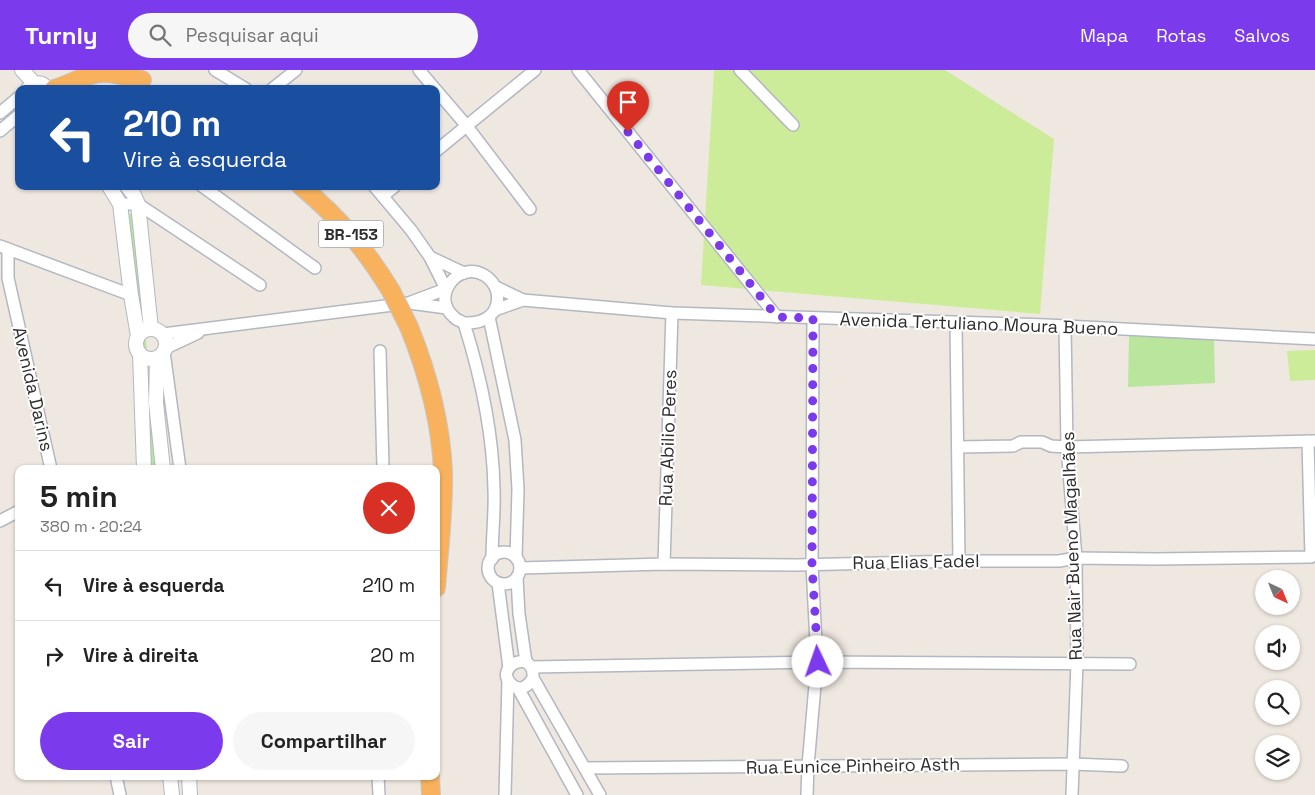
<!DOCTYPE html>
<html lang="pt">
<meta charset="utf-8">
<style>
body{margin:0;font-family:"Space Grotesk",sans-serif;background:#f6f6f6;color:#222;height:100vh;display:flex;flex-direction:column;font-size:19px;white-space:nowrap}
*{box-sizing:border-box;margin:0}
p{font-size:16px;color:#767676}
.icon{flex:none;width:28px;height:28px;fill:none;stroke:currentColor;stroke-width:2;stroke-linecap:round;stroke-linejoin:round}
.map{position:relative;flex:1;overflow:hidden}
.details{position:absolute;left:15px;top:395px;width:425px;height:315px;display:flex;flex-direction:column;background:#fff;border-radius:10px;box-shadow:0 1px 4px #0004}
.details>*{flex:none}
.banner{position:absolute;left:15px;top:15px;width:425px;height:105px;border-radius:10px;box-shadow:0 1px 4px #0004;background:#1a4fa0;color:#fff;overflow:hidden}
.needle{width:32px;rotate:137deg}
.tools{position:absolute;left:1255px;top:500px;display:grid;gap:10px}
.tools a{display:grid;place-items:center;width:45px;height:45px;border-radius:50%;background:#fff;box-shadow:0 1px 4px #0004;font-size:25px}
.pin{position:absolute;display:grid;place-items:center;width:42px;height:42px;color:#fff;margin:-51px -21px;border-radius:50% 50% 50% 0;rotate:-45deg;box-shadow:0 0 5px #0007}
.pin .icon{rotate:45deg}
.me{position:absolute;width:55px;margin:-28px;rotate:357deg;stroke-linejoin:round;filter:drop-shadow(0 0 4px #0008)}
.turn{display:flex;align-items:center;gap:18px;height:105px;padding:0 25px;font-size:22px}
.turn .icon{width:65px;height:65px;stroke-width:2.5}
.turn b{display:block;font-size:35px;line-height:42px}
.round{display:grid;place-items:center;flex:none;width:52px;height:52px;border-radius:26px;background:#f6f6f6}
.head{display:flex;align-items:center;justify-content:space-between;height:85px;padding:0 25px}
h1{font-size:30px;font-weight:800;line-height:38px}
.primary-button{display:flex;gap:10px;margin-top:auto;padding:10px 25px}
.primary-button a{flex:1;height:58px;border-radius:30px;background:#7c3aed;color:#fff;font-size:20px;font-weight:800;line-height:58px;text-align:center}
.primary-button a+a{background:#f6f6f6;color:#222}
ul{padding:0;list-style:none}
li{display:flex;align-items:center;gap:15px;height:70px;padding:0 25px;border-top:1px solid #e0e0e0}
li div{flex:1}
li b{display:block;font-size:19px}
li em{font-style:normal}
header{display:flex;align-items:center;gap:30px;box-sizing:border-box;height:70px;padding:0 25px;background:#7c3aed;color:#fff}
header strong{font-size:24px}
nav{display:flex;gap:28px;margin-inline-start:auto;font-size:18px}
.search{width:350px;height:45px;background:#f6f6f6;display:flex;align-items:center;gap:12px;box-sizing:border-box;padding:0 18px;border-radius:28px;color:#767676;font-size:19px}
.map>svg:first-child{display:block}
.green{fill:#b9e59d}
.pitch{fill:#cdec99}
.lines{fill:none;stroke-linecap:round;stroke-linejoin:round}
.minor-casing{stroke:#b3b7c1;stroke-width:14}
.tertiary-casing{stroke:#b3b7c1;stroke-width:16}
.trunk-casing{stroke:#c8c8c8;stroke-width:20}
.minor{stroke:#fff;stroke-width:11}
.tertiary{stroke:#fff;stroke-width:14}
.trunk{stroke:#f8b25e;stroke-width:18}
.trunk-bridge-casing{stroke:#c8c8c8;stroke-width:20;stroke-linecap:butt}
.trunk-bridge{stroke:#f8b25e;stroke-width:18}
.route{stroke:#7c3aed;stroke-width:9;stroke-dasharray:0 16.2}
.labels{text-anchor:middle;stroke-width:4;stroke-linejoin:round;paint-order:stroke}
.shield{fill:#fff;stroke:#6c6c6c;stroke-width:1}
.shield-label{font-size:16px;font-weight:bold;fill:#2d2d2d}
.street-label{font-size:18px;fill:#2d2d2d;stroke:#fff}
</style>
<header>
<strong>Turnly</strong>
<div class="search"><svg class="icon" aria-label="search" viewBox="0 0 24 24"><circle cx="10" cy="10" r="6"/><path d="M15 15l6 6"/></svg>Pesquisar aqui</div>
<nav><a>Mapa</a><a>Rotas</a><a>Salvos</a></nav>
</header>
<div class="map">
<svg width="1315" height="725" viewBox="0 0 1315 725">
<rect width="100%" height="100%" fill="#efe8e0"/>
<g class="green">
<path d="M129 144H135L157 399H149Z"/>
<path d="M1129 266 1214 269 1215 313 1128 317Z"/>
</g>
<g class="pitch">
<path d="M714 0H945L1054 69 1040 244 701 215Z"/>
<path d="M1315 280V310L1290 311 1287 281Z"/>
</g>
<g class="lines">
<defs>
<g id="minor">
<path d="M215 0 246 19"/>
<path d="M419 0 435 19"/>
<path d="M578 0 777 247"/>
<path d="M740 0 793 55"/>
<path d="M272 19 296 0"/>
<path d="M436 20 466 55 530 139"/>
<path d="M0 43 19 27"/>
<path d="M0 61 19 45"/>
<path d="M436 81 535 0"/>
<path d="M202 116 315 198"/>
<path d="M374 116 411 160 430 187 446 219 411 232"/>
<path d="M383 126 395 116"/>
<path d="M120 134H138L260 215"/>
<path d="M0 176 131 225"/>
<path d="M8 179V208L51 399"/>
<path d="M430 187 464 203"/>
<path d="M496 217 523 230 672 243 1047 255 1315 269"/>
<path d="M495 240 523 230"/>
<path d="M489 247 515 370 518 419 516 488"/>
<path d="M464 253C483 254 501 245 497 222 495 215 491 209 484 205 458 190 430 227 454 247 456 250 461 251 464 253 481 307 493 363 494 419 495 442 492 466 492 489"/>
<path d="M956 253 959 491"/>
<path d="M1065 256 1067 377 1076 488 1077 593 1072 725"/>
<path d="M163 264 409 233 447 238"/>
<path d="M166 278 198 263"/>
<path d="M380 281 383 399"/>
<path d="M164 282 180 399"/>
<path d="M958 377 1013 376 1021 372H1042L1051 376 1067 377 1315 371"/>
<path d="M0 451 19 441"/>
<circle cx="504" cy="498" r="16"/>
<path d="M664 494 672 243"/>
<path d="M520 498 664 494 797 495 959 491H1059L1076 488 1156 489 1311 487 1308 371"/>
<path d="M517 508 519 544 526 592"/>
<path d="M498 513 509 598"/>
<path d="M531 597 817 592 1130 594"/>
<path d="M533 608C528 617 519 622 511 614 493 596 535 577 533 608L600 725"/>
<path d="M518 618 577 725"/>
<path d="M585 698 1073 694 1122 696"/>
<path d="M116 706 120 725"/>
<path d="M378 706 379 725"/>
<path d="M505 725 508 610"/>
<path d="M807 725 808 696 817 592 812 495 813 248"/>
</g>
<g id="tertiary">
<path d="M22 0 34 13"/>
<path d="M28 19C34 12 42 11 47 19"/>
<path d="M109 116 120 134 131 225 138 266"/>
<path d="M127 116 134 125 138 134 151 259"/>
<circle cx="151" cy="274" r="15"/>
<path d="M140 284 144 399"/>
<path d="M157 288 156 333 163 399"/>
<path d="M170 706 172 725"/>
<path d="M189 706 190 725"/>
</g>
<g id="trunk">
<path d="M54 19C70 15 86 3 103 3 115 2 130 8 142 10"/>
<path d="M301 116C340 149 364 177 391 221"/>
<path d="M409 257C428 304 441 351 443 402 444 441 439 479 436 518"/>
<path d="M430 706 431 725"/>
</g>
</defs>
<use href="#minor" class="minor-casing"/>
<use href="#tertiary" class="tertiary-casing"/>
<use href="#trunk" class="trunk-casing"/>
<use href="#minor" class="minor"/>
<use href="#tertiary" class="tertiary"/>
<use href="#trunk" class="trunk"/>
<defs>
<path id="trunk-bridge" d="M391 221 409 257"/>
</defs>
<use href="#trunk-bridge" class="trunk-bridge-casing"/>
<use href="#trunk-bridge" class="trunk-bridge"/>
</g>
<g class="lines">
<path class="route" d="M628 62 777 247 813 248 812 495 818 592"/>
</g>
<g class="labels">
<rect class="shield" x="318.5" y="150.5" width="65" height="27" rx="4"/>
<g class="shield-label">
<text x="351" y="170">BR-153</text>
</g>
<g class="street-label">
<text transform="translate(979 254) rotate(2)" y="6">Avenida Tertuliano Moura Bueno</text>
<text transform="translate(33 319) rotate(77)" y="6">Avenida Darins</text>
<text transform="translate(668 368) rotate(-88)" y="6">Rua Abilio Peres</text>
<text transform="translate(1072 476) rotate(-92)" y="6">Rua Nair Bueno Magalhães</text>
<text transform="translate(916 492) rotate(-1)" y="6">Rua Elias Fadel</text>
<text transform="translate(853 696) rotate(-1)" y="6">Rua Eunice Pinheiro Asth</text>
</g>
</g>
</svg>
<div class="tools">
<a><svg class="needle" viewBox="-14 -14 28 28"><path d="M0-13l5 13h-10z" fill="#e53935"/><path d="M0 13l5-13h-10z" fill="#767676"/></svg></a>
<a><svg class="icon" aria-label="sound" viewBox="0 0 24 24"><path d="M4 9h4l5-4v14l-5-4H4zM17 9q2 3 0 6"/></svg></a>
<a><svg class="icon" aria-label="search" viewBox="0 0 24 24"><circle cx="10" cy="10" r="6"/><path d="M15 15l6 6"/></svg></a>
<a><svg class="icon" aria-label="layers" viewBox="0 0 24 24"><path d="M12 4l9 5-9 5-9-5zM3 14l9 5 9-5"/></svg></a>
</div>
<div class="pin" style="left:628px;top:62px;background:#d93025"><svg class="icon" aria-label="arrive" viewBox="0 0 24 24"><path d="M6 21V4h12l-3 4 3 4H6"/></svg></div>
<svg class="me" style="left:818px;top:592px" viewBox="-20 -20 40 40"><circle r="19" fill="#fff"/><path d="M0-13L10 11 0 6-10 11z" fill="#7c3aed"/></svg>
<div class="banner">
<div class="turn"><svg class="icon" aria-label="left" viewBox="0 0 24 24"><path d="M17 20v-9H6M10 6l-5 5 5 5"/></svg><div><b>210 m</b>Vire à esquerda</div></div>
</div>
<section class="details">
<div class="head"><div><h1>5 min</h1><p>380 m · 20:24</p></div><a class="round" style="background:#d93025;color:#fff"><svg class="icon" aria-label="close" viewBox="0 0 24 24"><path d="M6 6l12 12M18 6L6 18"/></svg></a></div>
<ul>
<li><svg class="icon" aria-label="left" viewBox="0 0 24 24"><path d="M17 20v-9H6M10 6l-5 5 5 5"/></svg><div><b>Vire à esquerda</b></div><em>210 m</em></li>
<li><svg class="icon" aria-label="right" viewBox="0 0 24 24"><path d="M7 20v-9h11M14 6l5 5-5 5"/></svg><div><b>Vire à direita</b></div><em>20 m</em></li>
</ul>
<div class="primary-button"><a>Sair</a><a>Compartilhar</a></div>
</section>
</div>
